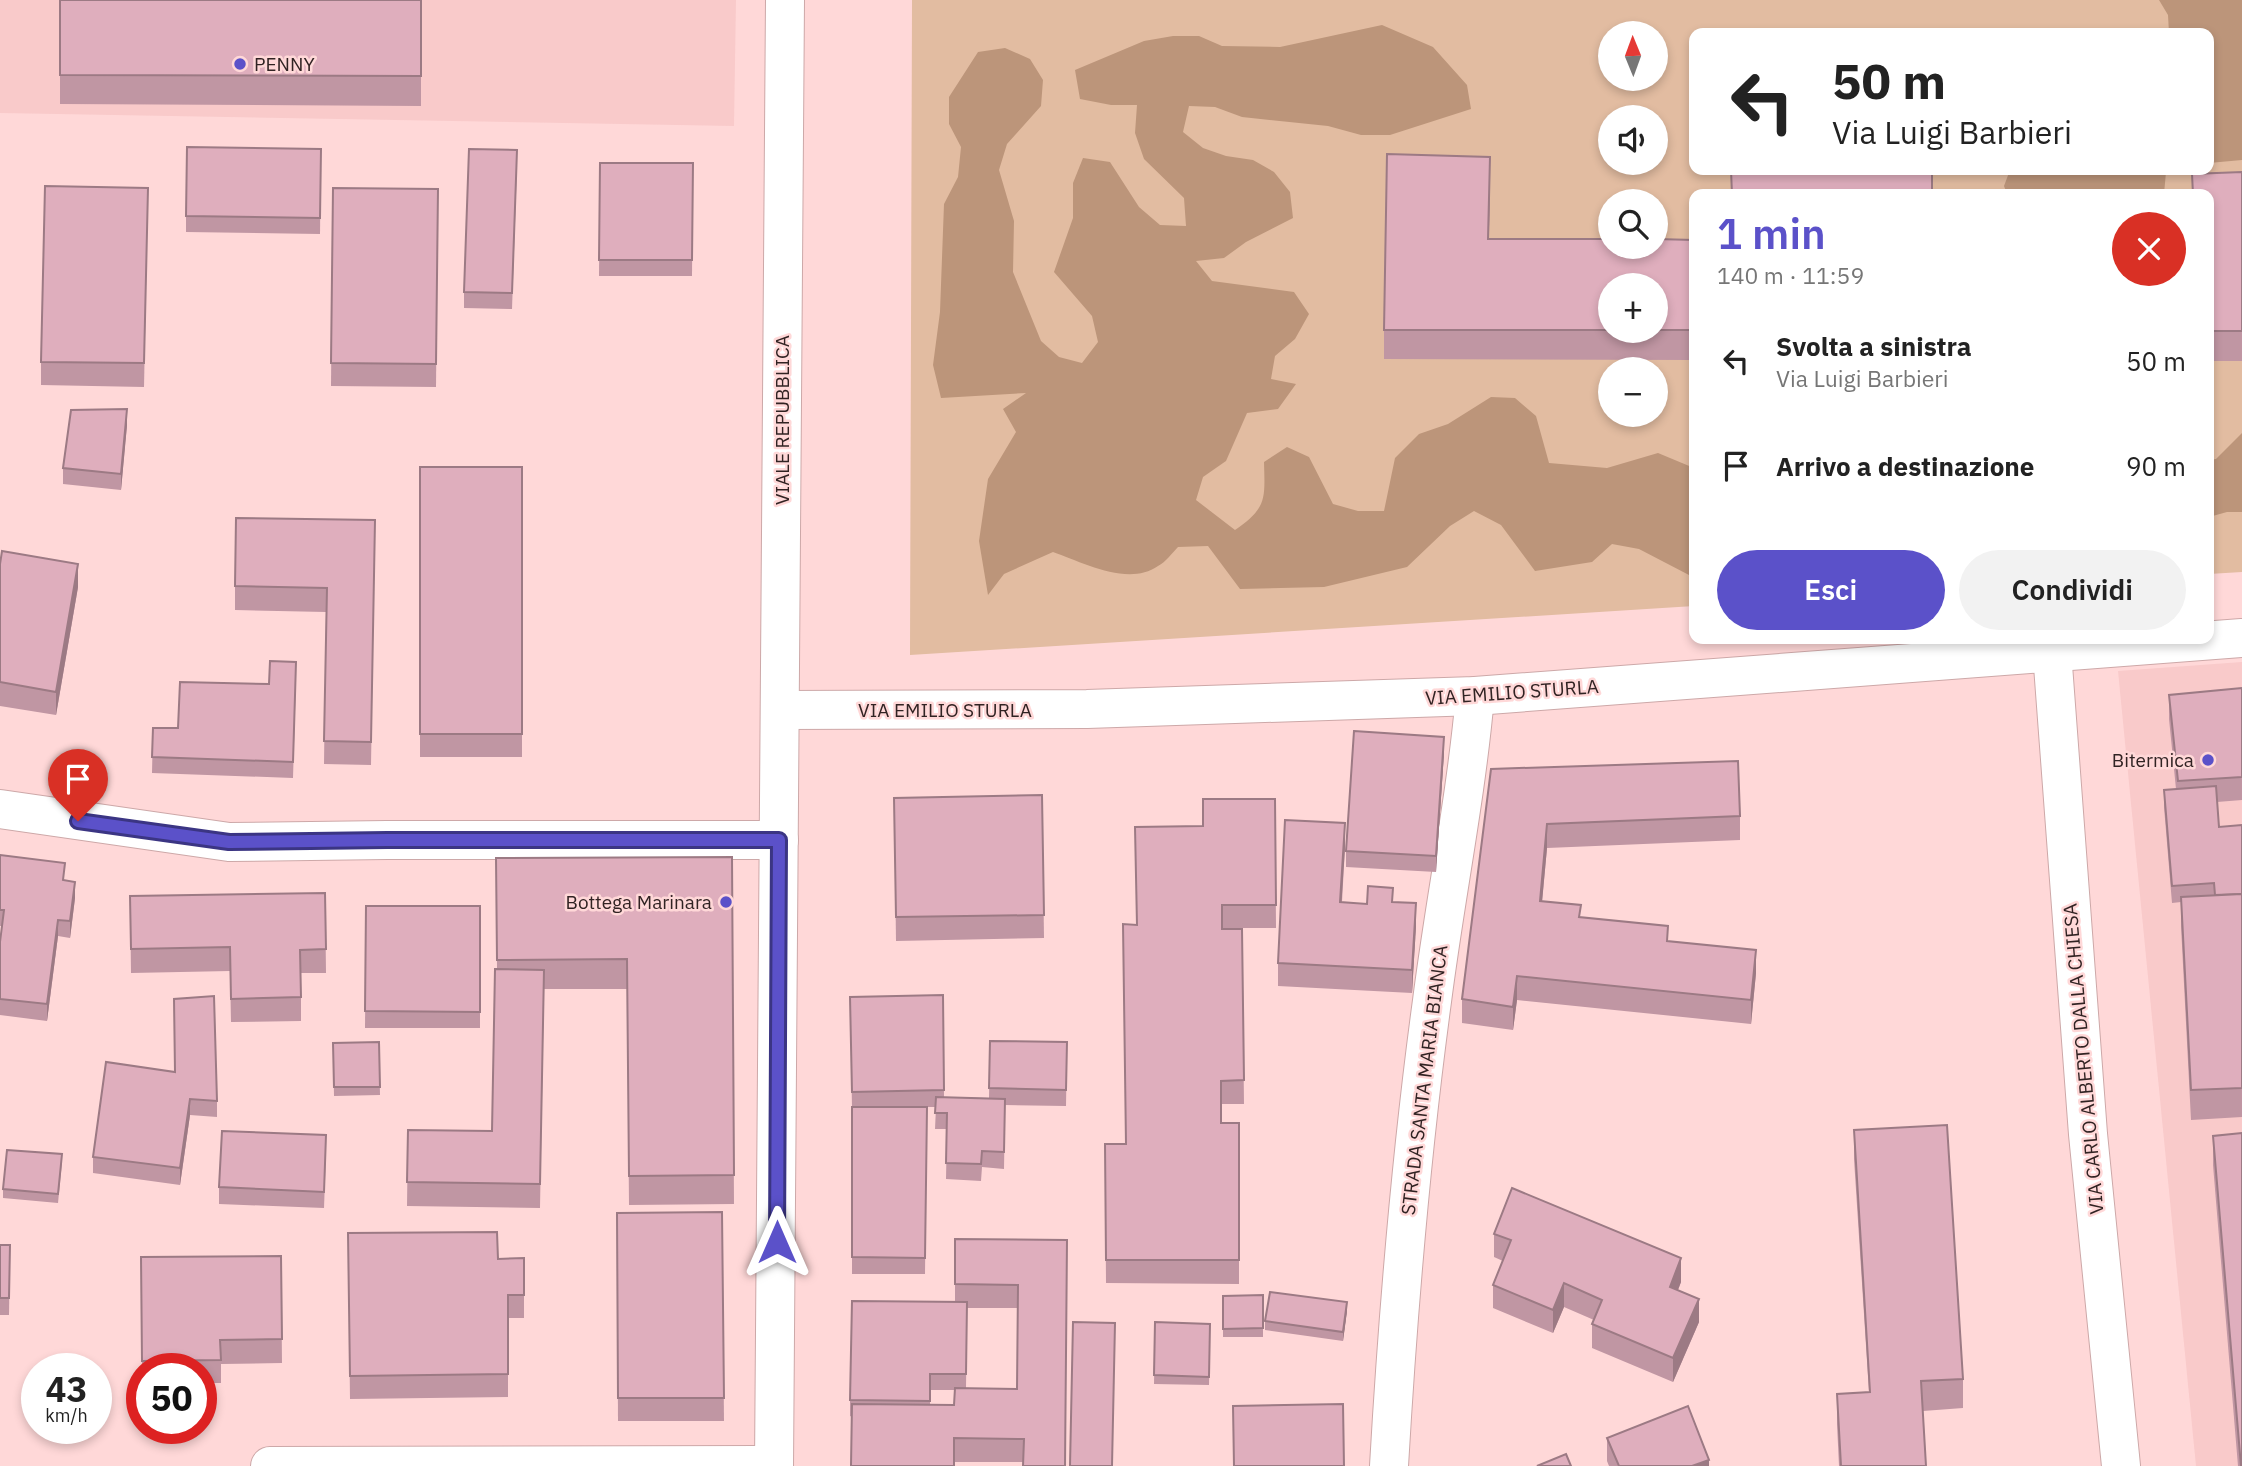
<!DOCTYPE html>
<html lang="it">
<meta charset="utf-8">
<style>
body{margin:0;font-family:"IBM Plex Sans",sans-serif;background:#f2f2f2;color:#222;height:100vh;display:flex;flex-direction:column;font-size:26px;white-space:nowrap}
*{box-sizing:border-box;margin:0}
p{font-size:23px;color:#767676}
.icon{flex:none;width:38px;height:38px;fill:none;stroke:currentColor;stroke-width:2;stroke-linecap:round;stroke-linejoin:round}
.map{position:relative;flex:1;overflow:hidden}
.details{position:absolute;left:1689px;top:189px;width:525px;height:455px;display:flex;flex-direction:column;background:#fff;border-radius:14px;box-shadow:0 4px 10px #0003}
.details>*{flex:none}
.top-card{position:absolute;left:1689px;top:28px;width:525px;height:147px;border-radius:14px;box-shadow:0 4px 10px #0003;background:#fff;color:#222;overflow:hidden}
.needle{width:46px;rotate:359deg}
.fabs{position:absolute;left:1598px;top:21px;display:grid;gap:14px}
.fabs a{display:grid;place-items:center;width:70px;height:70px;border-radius:50%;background:#fff;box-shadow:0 4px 10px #0003;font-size:35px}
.speed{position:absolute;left:21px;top:1353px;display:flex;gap:14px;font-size:35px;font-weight:700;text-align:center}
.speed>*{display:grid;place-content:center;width:91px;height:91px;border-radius:50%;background:#fff;box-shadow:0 4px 10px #0003;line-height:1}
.speed small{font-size:18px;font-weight:400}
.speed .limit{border:10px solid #d22;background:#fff;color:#111}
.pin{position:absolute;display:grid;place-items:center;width:60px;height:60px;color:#fff;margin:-72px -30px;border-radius:50% 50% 50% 0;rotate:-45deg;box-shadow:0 0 7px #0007}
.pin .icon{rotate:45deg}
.me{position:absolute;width:77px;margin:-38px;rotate:0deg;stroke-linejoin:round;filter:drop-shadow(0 0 5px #0008)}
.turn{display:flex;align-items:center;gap:24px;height:147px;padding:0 28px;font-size:32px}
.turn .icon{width:91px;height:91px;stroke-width:2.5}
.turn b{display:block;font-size:49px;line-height:60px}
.round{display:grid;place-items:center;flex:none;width:74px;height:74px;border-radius:37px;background:#f2f2f2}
.overview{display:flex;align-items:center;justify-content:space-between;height:119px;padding:0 28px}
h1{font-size:42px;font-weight:600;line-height:52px;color:#5b51c9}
.action{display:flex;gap:14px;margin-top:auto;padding:14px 28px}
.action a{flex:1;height:80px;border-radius:42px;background:#5b51c9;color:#fff;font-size:28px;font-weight:600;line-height:80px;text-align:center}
.action a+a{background:#f2f2f2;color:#222}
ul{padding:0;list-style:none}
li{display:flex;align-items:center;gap:21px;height:105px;padding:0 28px}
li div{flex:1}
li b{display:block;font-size:26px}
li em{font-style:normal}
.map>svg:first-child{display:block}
.built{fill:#f9caca}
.green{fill:#e2bca1;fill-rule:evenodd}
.forest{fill:#bc957a}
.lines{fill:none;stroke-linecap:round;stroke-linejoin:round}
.minor-casing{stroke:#cda8a8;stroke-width:40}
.secondary-casing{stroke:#cda8a8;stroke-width:40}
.minor{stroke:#fff;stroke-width:38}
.secondary{stroke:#fff;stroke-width:38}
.wall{fill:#c096a3;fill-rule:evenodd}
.shaded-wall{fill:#9c7a84}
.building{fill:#dfaebd;stroke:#9c7a84;stroke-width:2}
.route-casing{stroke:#3b3583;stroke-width:18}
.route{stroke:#5b51c9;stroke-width:12}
.poi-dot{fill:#5b51c9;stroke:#ffd8d8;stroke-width:2.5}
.labels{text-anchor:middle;stroke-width:5;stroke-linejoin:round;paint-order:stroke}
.poi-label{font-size:19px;fill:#312323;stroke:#ffd8d8;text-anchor:end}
.street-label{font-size:19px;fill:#312323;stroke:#ffd8d8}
</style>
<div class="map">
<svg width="2242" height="1466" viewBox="0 0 2242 1466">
<rect width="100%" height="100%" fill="#ffd8d8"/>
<g class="built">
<path d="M0 0H736L734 126 0 113Z"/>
<path d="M2242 662V1466H2196L2118 671Z"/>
</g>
<path class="green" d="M912 0H2242V572L2209 574 2208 194H1694V606L910 655ZM1610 33H1656V79H1610ZM1694 33H2208V170H1694ZM1610 117H1656V163H1610ZM1610 201H1656V247H1610ZM1610 285H1656V331H1610ZM1610 369H1656V415H1610Z"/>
<g class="forest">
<path d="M2159 0H2242V160L2209 163 2208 33H2169L2168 15Z"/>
<path d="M1382 25 1433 47 1467 85 1471 109 1390 135H1361L1328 126 1242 117 1215 107 1189 106 1183 132 1203 148 1226 156 1253 160 1274 172 1290 192 1293 218 1246 242 1224 258 1196 261 1212 281 1294 292 1309 314 1295 339 1275 356 1271 379 1296 384 1278 409 1247 413 1226 461 1203 477 1196 500 1235 530C1267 508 1265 499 1264 462L1287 447 1309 457 1333 504 1358 511H1384L1395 458 1419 434 1448 424 1491 397 1515 398 1536 416 1549 463 1607 468 1658 453 1694 468V575H1689L1639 549 1612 544 1592 562 1535 571 1501 525 1474 511 1450 526 1407 567 1324 587 1240 589 1208 546 1178 547C1172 553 1166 562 1158 566 1128 587 1082 562 1053 552L1004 574 988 595 979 541 988 479 1016 432 1003 409 1026 393 941 398 933 365 940 312 944 204 958 177 961 147 949 124V97L978 52 1005 48 1030 59 1043 80 1041 106 1007 144 999 170 1014 221 1013 272 1041 341 1059 357 1082 363 1098 342 1092 316 1054 272 1073 218V183L1083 158 1110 162 1139 207 1160 225 1186 226 1184 198 1144 159 1135 133 1137 105H1111L1080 99 1075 70 1144 41 1173 36H1199L1222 46 1280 47Z"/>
<path d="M2010 170H2173L2166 172 2164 194H2007L2004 186Z"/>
<path d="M2242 433V512H2227L2209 517V460L2216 459Z"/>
</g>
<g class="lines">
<defs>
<g id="minor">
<path d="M2052 652 2088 1134 2121 1466"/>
<path d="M780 710 1087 709 1475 696 2242 638"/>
<path d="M0 809 229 842 387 840H779"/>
<path d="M270 1466 774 1465"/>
<path d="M1389 1466C1398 1310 1411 1155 1432 1001 1445 899 1466 798 1475 696"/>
</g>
<path id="secondary" d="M774 1466 785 0"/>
</defs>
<use href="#minor" class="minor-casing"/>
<use href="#secondary" class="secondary-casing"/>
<use href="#minor" class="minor"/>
<use href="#secondary" class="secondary"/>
</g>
<g class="wall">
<path d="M60 0H421V106L60 104Z"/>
<path d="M321 149 320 234 186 232V216Z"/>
<path d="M600 163H693L692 276H599Z"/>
<path d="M517 166 512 309 464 308V292Z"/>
<path d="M2242 172V361H2208V194H2192V174Z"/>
<path d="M1490 186 1489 239 1694 240V360L1384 359V330ZM1610 285H1656V331H1610Z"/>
<path d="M148 188 144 387 41 385V362Z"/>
<path d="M333 188 438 189 436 387 331 386Z"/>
<path d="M127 425 121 490 63 484V468Z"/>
<rect x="420" y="467" width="102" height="290"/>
<path d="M375 520 371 765 324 764 326 612 235 610V586Z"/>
<path d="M0 564 78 587 56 715 0 706Z"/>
<path d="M296 678 293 778 152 773 153 728H178L269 684Z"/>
<path d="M2242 688V800L2217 802 2219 827 2242 825V1117L2191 1120 2181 926V902L2172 903 2164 807V790L2176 789 2169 719V695Z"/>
<path d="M1444 753 1436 872 1346 867V851Z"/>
<path d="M1491 769 1740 816V840L1547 848 1542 901 1581 917 1668 941 1756 973 1751 1024 1517 1000 1513 1030 1462 1023V999Z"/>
<path d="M1042 795 1044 938 896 941 894 798Z"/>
<path d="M1275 799 1276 928H1222V929H1242L1244 1104H1221V1123H1239V1284L1106 1283 1105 1144H1126L1203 826Z"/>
<path d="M1345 847 1342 902 1367 904 1393 902 1416 926 1412 993 1278 986V963Z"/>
<path d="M0 855 65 880 75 898 70 938 58 936 47 1021 0 1015V942L2 926H0Z"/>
<path d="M732 857 734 1204 629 1205 627 989H544L540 1208 407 1206 408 1130 492 1131 497 969 496 858Z"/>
<path d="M325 893 326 973H301V1021L231 1022 230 971 131 973 130 896Z"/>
<path d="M366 906H480V1028H365Z"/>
<path d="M943 995 944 1097 989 1098 990 1041 1067 1042 1066 1106 1005 1105 1004 1169 982 1167 981 1181 946 1179 947 1129H935L936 1107H898H927L925 1274H852V1108L850 997Z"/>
<path d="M379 1042 380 1095 334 1096 333 1043Z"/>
<path d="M106 1062 217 1101V1117L190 1115 180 1185 93 1173V1157Z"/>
<path d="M1854 1130 1963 1379V1408L1923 1411 1926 1466H1839L1837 1424V1394L1869 1392 1854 1159Z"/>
<path d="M2213 1136 2242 1466H2238L2213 1165Z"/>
<path d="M326 1152 324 1208 219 1204V1187Z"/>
<path d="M62 1162 58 1203 3 1198V1189Z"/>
<path d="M722 1212 724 1421H618L617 1213Z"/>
<path d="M348 1233 498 1259 524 1258V1318H508V1397L350 1399Z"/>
<path d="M1494 1234 1681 1282 1678 1290 1699 1322 1673 1382 1592 1348V1324L1594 1320 1564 1307 1553 1333 1493 1308V1285L1503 1261 1494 1257Z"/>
<path d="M955 1239 1067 1240 1024 1462H954L850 1416V1400L955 1302ZM967 1308H1018L1017 1389 966 1388ZM930 1390H955L954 1405H930Z"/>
<path d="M0 1245H10L9 1315H0Z"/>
<path d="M281 1256 282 1363 221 1364V1383H201V1368H142V1371L141 1257Z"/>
<path d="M1263 1295V1337H1223V1296Z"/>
<path d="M1347 1311 1343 1341 1265 1330V1321Z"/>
<path d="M1155 1322 1210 1324 1209 1385 1154 1384Z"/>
<path d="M1607 1438 1709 1466H1609L1607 1461Z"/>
</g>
<g class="shaded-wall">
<path d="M1490 157V186L1488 268V239Z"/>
<path d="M127 409V425L121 490V474Z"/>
<path d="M78 564V587L56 715V692Z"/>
<path d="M1444 737V753L1436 872V856Z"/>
<path d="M1345 823V847L1340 925V902Z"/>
<path d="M1547 824V848L1540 924V901Z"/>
<path d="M75 882V898L70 938V921Z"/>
<path d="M1416 903V926L1412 993V970Z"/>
<path d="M58 920V936L47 1021V1004Z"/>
<path d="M1756 950V973L1751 1024V1000Z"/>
<path d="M1517 976V1000L1513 1030V1007Z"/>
<path d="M190 1099V1115L180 1185V1168Z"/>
<path d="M1681 1258V1282L1670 1310V1287Z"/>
<path d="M1564 1283V1307L1553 1333V1310Z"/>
<path d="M1699 1299V1322L1673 1382V1358Z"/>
<path d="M1347 1302V1311L1343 1341V1332Z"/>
<path d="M1709 1460V1466H1692Z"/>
</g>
<g class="building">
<path d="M60 0H421V76L60 75Z"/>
<path d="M187 147 321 149 320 218 186 216Z"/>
<path d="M469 149 517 150 512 293 464 292Z"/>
<path d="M1387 154 1490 157 1488 239H1610V247H1656V239L1694 240V330H1656V285H1610V330H1384Z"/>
<path d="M600 163H693L692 260H599Z"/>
<path d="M1731 170H1932V194H1732Z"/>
<path d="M2242 172V331H2208V194H2193L2192 174Z"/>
<path d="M45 186 148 188 144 363 41 362Z"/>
<path d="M333 188 438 189 436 364 331 363Z"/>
<path d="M127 409 121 474 63 468 71 410Z"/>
<rect x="420" y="467" width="102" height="267"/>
<path d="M236 518 375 520 371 742 324 741 327 588 235 586Z"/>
<path d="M2 551 78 564 56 692 0 682V564Z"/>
<path d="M270 661 296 662 293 762 152 757 153 728H178L180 682 269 684Z"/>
<path d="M2242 688V777L2178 781 2169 695Z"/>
<path d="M1354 731 1444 737 1436 856 1346 851Z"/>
<path d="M1738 761 1740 816 1547 824 1540 901 1581 905 1579 917 1668 926 1667 941 1756 950 1751 1000 1517 976 1513 1007 1462 999 1491 769Z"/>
<path d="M2216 786 2219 827 2242 825V894L2215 895 2214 883 2172 886 2164 790Z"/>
<path d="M1042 795 1044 915 896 917 894 798Z"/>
<path d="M1203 799H1275L1276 905H1222V929H1242L1244 1080 1221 1081V1123H1239V1260H1106L1105 1144H1126L1123 924 1137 925 1135 827 1203 826Z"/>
<path d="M1285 820 1345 823 1340 902 1367 904 1368 886 1393 888 1392 902 1416 903 1412 970 1278 963Z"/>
<path d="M0 855 65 863 63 880 75 882 70 921 58 920 47 1004 0 999V942L4 910H0Z"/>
<path d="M732 857 734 1175 629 1176 627 959 497 960 496 858Z"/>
<path d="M325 893 326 949 300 950 301 997 231 999 230 947 131 949 130 896Z"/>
<path d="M2242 894V1088L2191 1090 2181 897Z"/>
<path d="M366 906H480V1012L365 1011Z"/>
<path d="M495 969 544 970 540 1184 407 1182 408 1130 492 1131Z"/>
<path d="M943 995 944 1090 852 1092 850 997Z"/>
<path d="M214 996 217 1101 190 1099 180 1168 93 1157 106 1062 175 1072 174 999Z"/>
<path d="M990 1041 1067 1042 1066 1090 989 1088Z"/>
<path d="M379 1042 380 1087H334L333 1043Z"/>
<path d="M936 1097 1005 1099 1004 1152 982 1151 981 1164 946 1163 947 1113H935Z"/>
<path d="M852 1107H927L925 1258 852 1257Z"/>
<path d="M1947 1125 1963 1379 1921 1381 1926 1466H1841L1837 1394 1870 1392 1854 1130Z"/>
<path d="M222 1131 326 1135 324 1192 219 1187Z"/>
<path d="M2242 1133V1466H2241L2213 1136Z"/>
<path d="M7 1150 62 1154 58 1194 3 1189Z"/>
<path d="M1512 1188 1681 1258 1670 1287 1699 1299 1673 1358 1592 1324 1602 1300 1564 1283 1553 1310 1493 1285 1511 1240 1494 1234Z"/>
<path d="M722 1212 724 1398H618L617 1213Z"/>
<path d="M497 1232 498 1259 524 1258V1295H508V1374L350 1376 348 1233Z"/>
<path d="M955 1239 1067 1240 1065 1466H1023L1024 1439 954 1438V1466H851L852 1404 954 1405 955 1388 1017 1389 1018 1285 955 1284Z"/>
<path d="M0 1245H10L9 1298H0Z"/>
<path d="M281 1256 282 1339 220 1340 221 1360 142 1361 141 1257Z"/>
<path d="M1270 1292 1347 1302 1343 1332 1265 1321Z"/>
<path d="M1263 1295V1328L1223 1329V1296Z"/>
<path d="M852 1301 967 1302 966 1374H930V1401L850 1400Z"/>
<path d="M1073 1322 1115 1323 1112 1466H1070Z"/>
<path d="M1155 1322 1210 1324 1209 1377 1154 1375Z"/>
<path d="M1343 1404 1344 1466H1234L1233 1406Z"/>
<path d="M1688 1406 1709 1460 1692 1466H1619L1607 1438Z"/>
<path d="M1566 1454 1571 1466H1537Z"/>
</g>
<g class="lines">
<defs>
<path id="route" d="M78 821 229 842 387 840H779L777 1242"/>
</defs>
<use href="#route" class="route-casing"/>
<use href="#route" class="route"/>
</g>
<g class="poi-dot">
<circle cx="240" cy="64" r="7"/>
<circle cx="2208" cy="760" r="7"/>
<circle cx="726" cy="902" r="7"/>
</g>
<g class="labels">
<g class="poi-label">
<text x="254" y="71" text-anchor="start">PENNY</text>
<text x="2194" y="767">Bitermica</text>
<text x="712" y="909">Bottega Marinara</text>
</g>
<g class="street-label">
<text transform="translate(782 420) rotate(-90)" y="7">VIALE REPUBBLICA</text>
<text transform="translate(1512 692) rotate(-4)" y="7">VIA EMILIO STURLA</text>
<text x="945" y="717">VIA EMILIO STURLA</text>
<text transform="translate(2083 1059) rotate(-95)" y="7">VIA CARLO ALBERTO DALLA CHIESA</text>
<text transform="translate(1424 1080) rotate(-83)" y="7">STRADA SANTA MARIA BIANCA</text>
</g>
</g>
</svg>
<div class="fabs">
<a><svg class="needle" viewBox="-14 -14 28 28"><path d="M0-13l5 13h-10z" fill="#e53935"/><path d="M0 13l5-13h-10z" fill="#767676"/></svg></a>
<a><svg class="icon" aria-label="sound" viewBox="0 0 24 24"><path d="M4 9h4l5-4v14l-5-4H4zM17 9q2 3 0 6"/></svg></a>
<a><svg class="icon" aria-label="search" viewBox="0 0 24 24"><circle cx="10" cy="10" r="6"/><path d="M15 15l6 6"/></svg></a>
<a>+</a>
<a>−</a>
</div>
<div class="speed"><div>43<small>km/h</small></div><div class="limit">50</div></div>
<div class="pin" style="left:78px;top:821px;background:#d93025"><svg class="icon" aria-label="arrive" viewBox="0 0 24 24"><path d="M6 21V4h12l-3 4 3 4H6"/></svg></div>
<svg class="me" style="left:777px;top:1242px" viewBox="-20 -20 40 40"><path d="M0-17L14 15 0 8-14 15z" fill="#5b51c9" stroke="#fff" stroke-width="4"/></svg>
<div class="top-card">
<div class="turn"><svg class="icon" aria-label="left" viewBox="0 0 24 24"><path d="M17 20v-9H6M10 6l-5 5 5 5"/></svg><div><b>50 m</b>Via Luigi Barbieri</div></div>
</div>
<section class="details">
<div class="overview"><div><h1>1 min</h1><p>140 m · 11:59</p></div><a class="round" style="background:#d93025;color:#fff"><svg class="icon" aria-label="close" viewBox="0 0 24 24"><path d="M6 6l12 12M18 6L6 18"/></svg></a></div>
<ul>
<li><svg class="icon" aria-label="left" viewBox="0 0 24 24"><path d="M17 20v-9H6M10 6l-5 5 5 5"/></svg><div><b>Svolta a sinistra</b><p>Via Luigi Barbieri</p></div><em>50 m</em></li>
<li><svg class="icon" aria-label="arrive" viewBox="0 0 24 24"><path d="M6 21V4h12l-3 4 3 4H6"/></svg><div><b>Arrivo a destinazione</b></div><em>90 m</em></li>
</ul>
<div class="action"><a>Esci</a><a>Condividi</a></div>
</section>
</div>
